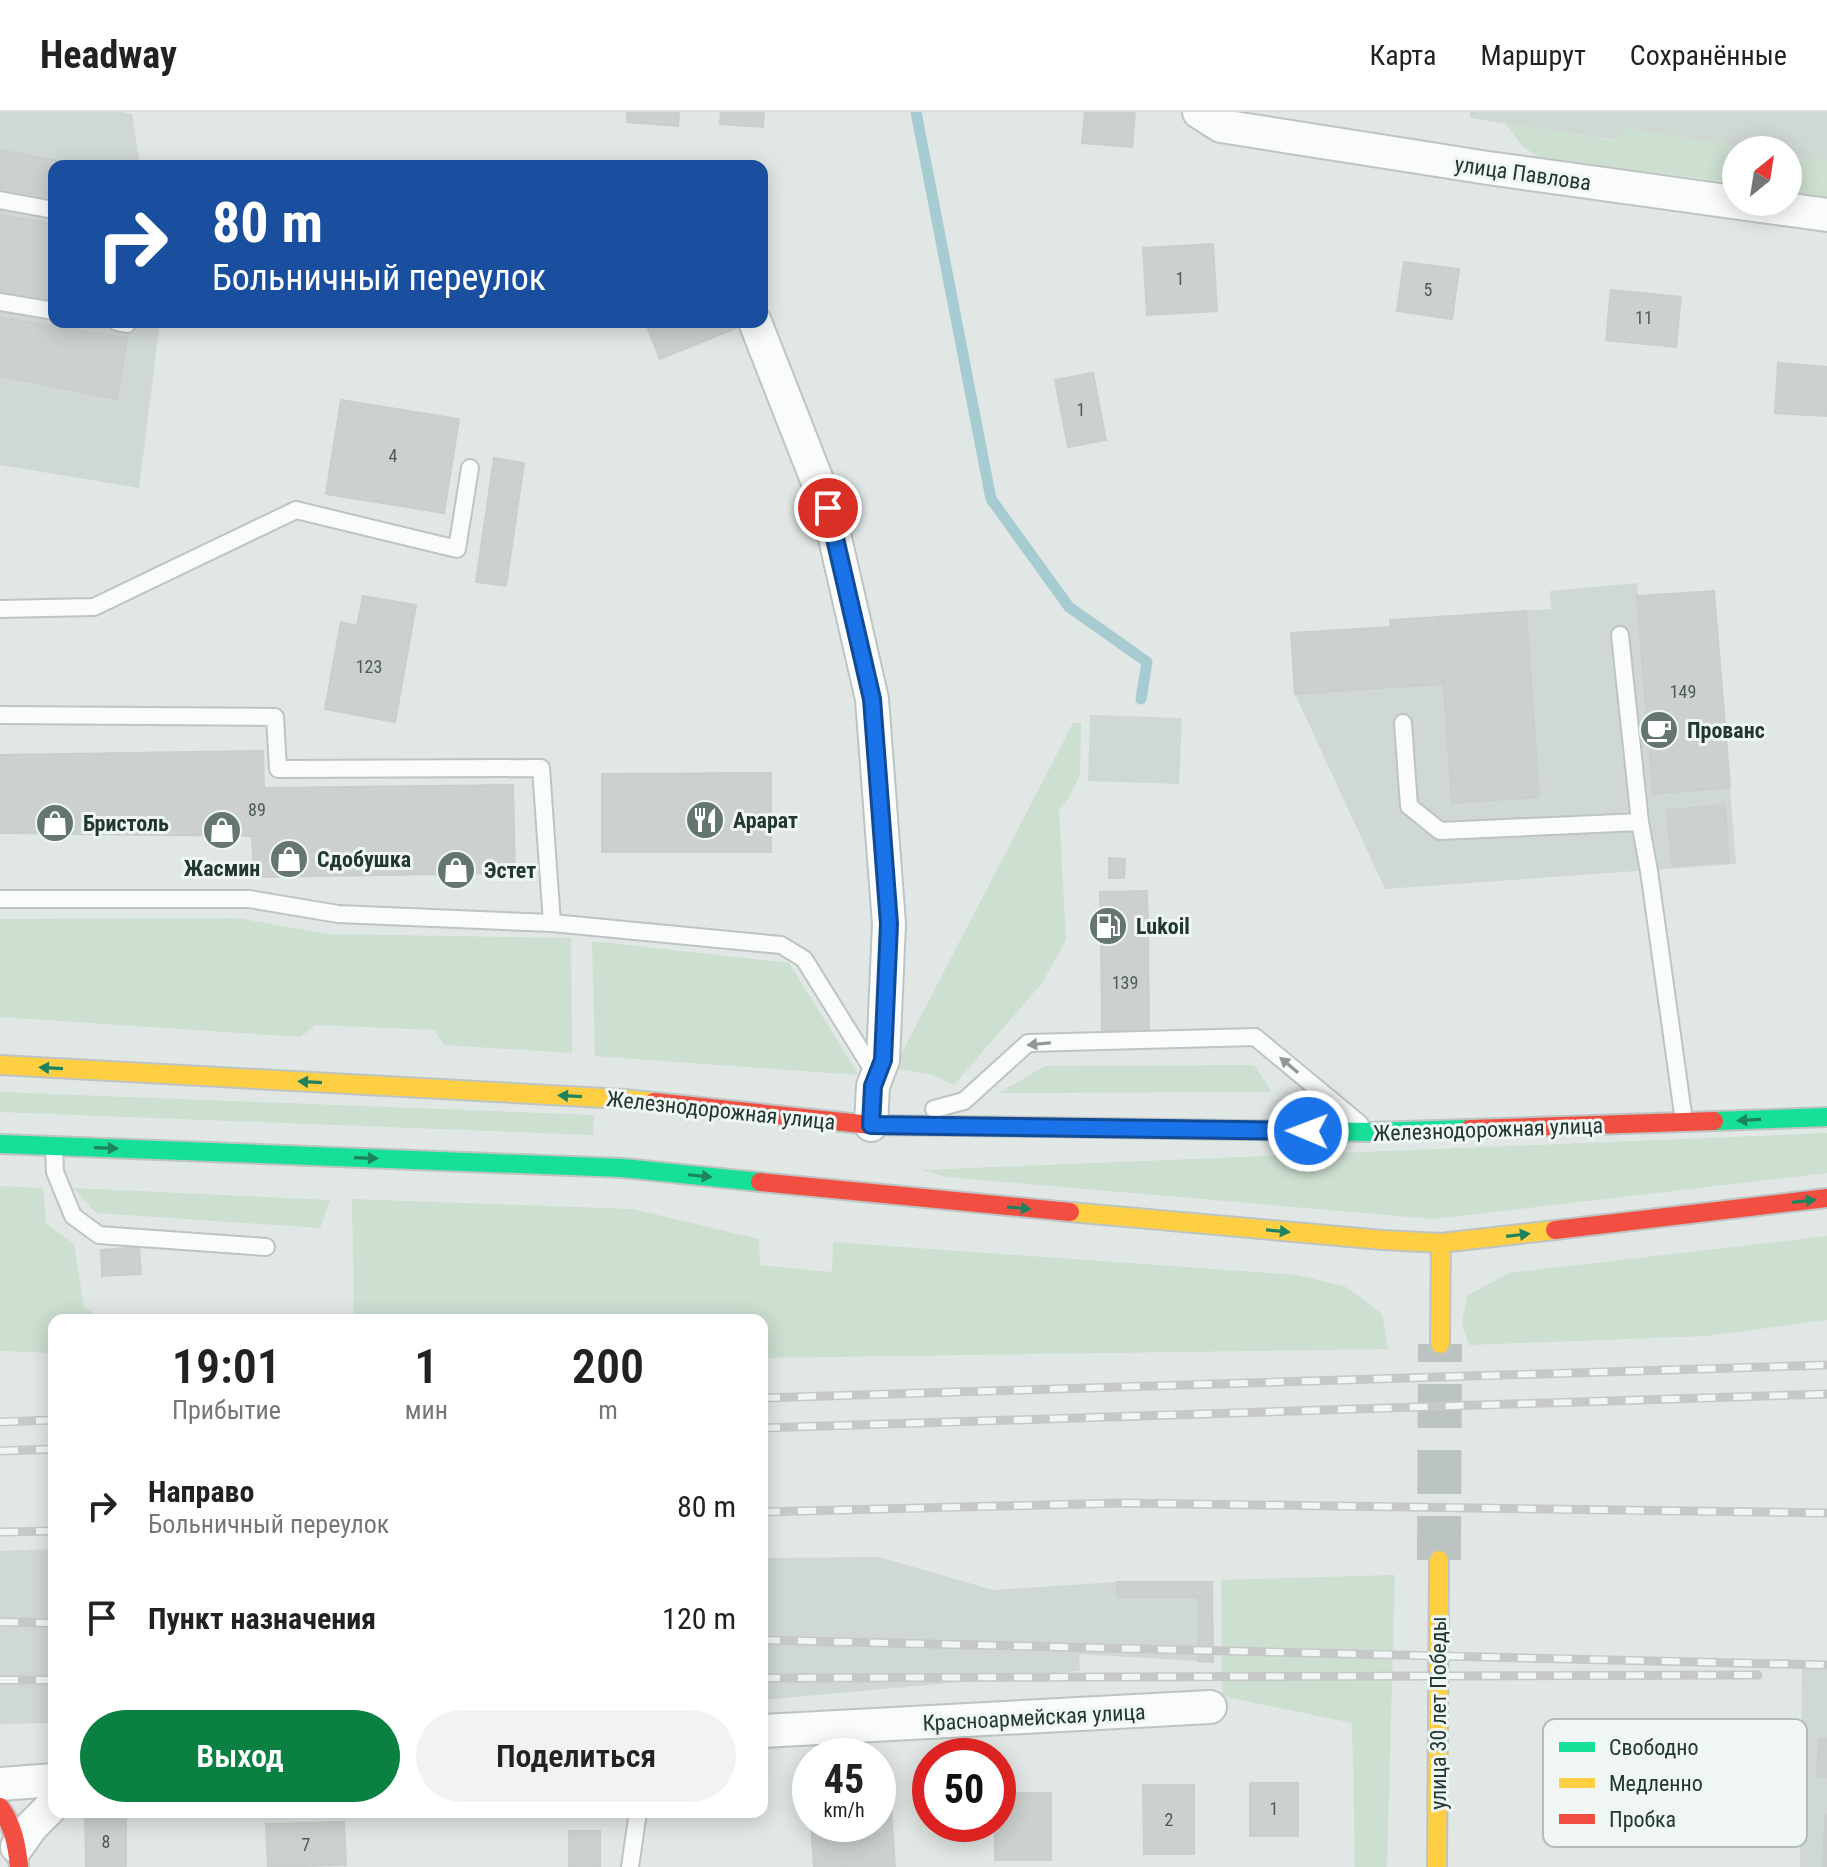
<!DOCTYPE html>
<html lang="ru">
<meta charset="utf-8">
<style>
body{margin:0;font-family:"Roboto Condensed",sans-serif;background:#f2f2f2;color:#222;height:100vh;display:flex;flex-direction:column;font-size:30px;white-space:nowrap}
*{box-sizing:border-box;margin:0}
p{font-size:26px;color:#767676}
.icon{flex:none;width:44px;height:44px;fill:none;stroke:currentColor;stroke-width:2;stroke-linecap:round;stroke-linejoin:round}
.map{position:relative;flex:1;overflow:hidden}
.panel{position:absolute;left:48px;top:1202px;width:720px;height:504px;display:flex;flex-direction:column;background:#fff;border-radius:16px;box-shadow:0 4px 20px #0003}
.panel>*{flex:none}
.hud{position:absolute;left:48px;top:48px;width:720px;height:168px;border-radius:16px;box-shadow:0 4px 20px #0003;background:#1a4fa0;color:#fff;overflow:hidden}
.needle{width:52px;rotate:30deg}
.tools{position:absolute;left:1722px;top:24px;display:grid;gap:16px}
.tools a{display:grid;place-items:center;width:80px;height:80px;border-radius:50%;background:#fff;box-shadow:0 4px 20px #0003;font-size:40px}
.speed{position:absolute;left:792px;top:1626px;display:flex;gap:16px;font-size:40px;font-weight:700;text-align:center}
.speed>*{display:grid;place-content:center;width:104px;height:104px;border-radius:50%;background:#fff;box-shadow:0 4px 20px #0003;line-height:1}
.speed small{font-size:20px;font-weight:400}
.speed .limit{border:12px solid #d22;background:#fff;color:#111}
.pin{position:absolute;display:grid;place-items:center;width:68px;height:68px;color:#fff;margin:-34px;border:4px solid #fff;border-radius:50%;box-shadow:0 2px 8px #0007}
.me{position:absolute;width:88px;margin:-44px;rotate:271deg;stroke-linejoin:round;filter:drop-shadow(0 0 6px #0008)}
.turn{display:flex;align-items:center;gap:28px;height:168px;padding:0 32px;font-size:36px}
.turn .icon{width:104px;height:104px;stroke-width:2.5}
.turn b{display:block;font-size:56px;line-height:68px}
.eta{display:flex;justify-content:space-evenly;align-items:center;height:136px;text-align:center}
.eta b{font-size:48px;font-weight:600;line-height:56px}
.cta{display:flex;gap:16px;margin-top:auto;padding:16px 32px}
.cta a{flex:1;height:92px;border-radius:48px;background:#0b8043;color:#fff;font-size:32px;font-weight:600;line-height:92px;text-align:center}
.cta a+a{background:#f2f2f2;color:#222}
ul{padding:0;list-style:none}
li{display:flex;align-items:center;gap:24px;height:112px;padding:0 32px}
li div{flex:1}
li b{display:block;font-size:30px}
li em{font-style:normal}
header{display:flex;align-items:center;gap:48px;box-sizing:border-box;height:112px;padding:0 40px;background:#fff;border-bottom:2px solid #e0e0e0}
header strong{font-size:38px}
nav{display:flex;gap:44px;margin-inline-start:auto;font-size:28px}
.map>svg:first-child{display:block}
.built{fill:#d0d8d4}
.green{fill:#ccdfd1}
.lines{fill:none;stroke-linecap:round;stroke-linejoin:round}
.stream{stroke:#a6cbd1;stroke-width:11}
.building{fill:#ccd0cf;stroke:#cacfcd;stroke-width:2}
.secondary-tunnel{stroke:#bbc4c0;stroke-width:44;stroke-dasharray:44 22;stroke-linecap:butt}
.lane-casing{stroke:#bec4c1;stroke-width:20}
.street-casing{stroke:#bec4c1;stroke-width:36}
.fast-casing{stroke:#bec4c1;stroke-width:22}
.slow-casing{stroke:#bec4c1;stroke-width:22}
.jam-casing{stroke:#bec4c1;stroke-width:22}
.lane{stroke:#fafbfb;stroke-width:16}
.street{stroke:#fafbfb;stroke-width:32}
.fast{stroke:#16e098;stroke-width:18}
.slow{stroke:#ffcf43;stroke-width:18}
.jam{stroke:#f24e42;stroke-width:18}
.rail-casing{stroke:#c6c9c8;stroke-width:9}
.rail{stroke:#eff6f3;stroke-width:6;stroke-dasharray:18;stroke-linecap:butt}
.oneway{fill:#8e9996}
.oneway2{fill:#1d835f}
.route-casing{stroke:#114b97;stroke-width:20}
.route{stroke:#1a73e8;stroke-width:14}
.labels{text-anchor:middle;stroke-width:6;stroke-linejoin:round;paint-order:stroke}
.number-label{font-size:18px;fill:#4c5d58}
.street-label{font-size:22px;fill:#223731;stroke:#eff6f3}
.poi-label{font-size:22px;font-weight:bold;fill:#223731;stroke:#eff6f3;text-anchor:start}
.key{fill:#eff6f3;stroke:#b2bdb9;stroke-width:2}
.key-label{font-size:22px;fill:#223731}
</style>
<header>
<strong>Headway</strong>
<nav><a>Карта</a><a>Маршрут</a><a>Сохранённые</a></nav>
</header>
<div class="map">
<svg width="1827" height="1755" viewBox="0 0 1827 1755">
<rect width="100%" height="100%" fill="#e1e7e4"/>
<g class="built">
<path d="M0 0H121L132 2 140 54H54V210H160L139 376 0 353Z"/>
<path d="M1470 0H1827V61L1788 55V38H1736V47L1470 6Z"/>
<path d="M1637 471 1638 484 1714 479 1736 752 1385 777 1295 582 1291 521 1390 515V508L1551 497 1550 479Z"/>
<path d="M1090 603 1182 606 1179 672 1088 669Z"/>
<path d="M54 1437V1611L0 1612V1439Z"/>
<path d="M879 1445 993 1478 1117 1470H1212L1213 1550 1079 1542 1080 1559 762 1588V1446Z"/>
<path d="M1802 1550 1827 1551V1755H1800Z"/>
</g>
<g class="green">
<path d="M1505 11 1615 29 1626 16 1747 36 1746 38H1736V71L1540 46 1522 34Z"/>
<path d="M1788 43 1827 49V86L1788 80Z"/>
<path d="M1073 611H1081L1080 663 1069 686 1059 697 1066 828 1042 871 954 973 932 963 894 956Z"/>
<path d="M238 806 327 822 571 826 572 941 444 933 434 918 315 913 301 925 0 905V807Z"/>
<path d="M592 829 789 851 859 963 595 944Z"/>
<path d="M1254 953 1272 980 999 981 1045 954Z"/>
<path d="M0 980 594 1003 593 1023 0 1000Z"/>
<path d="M1827 1021V1061L1433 1107 946 1065 922 1058Z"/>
<path d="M0 1074 43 1076 46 1111 74 1132 84 1195 103 1208H54V1241L0 1239Z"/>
<path d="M73 1076 330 1088 320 1116 96 1101Z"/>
<path d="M352 1087 632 1097 759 1127 760 1153 832 1160 833 1130 1298 1163 1346 1175 1382 1202 1388 1237 762 1246V1208H354Z"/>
<path d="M1827 1124V1208L1706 1224 1469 1233 1462 1211 1467 1184 1509 1161Z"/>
<path d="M1395 1463 1387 1755H1355L1352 1611 1222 1584 1221 1468Z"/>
</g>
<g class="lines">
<path class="stream" d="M916 0 991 387 1069 495 1147 550 1141 587"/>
</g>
<g class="building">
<path d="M627 0H679L678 14 627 10Z"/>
<path d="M721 0H764L763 15 720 12Z"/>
<path d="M1085 0H1135L1132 35 1082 31Z"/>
<path d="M0 38 78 53V54H54V86L0 76Z"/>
<path d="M0 103 54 112V189L0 180Z"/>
<path d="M1213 132 1217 199 1147 203 1143 136Z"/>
<path d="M1404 150 1459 157 1452 207 1397 199Z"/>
<path d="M1611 178 1681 185 1676 235 1606 228Z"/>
<path d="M0 205 22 209 12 266 0 264Z"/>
<path d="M22 209 127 226 117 287 12 266Z"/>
<path d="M645 210H737L739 215 660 247Z"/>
<path d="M1778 251 1827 255V304L1775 301Z"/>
<path d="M1093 261 1106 328 1068 335 1055 268Z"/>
<path d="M341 288 459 307 444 401 326 382Z"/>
<path d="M494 346 524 351 506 474 476 470Z"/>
<path d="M1714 479 1730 675 1653 682 1637 484Z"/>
<path d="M363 484 416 493 395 610 325 597 341 510 357 514Z"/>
<path d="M1526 499 1539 685 1452 691 1439 505Z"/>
<path d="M1439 505 1444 572 1394 575 1390 508Z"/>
<path d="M1391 515 1394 575 1295 582 1291 521Z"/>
<path d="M263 639 264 676 513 673 515 761 254 765 252 724 0 721V643Z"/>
<path d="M771 661V740H602V662Z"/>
<path d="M1725 693 1729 750 1672 754 1667 698Z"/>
<path d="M1109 746 1125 747 1124 766H1109Z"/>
<path d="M1147 779 1148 824 1101 825 1100 780Z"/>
<path d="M1148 824 1149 918H1102L1101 825Z"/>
<path d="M139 1135 141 1162 102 1164 101 1138Z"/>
<path d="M1117 1470H1212L1213 1550 1198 1549V1485H1117Z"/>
<path d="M1819 1627H1827V1665H1817Z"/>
<path d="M889 1665 895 1755H814L811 1712H878V1666Z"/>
<rect x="1250" y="1671" width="48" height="53"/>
<path d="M1143 1673H1194V1742H1144Z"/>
<path d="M998 1681H1051V1748H995V1712H998Z"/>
<path d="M1825 1703H1827V1755H1823Z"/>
<path d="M126 1705V1755H86L85 1706Z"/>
<path d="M344 1710 346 1753 268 1755 266 1712Z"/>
<rect x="569" y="1719" width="31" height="36"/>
</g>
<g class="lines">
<path class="secondary-tunnel" d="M1439 1448 1440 1232"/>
<defs>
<g id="lane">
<path d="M0 88 54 98"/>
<path d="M0 190 54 199"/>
<path d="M117 210 127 212"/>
<path d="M0 497 94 495 296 398 457 437 470 356"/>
<path d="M1620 523 1640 710"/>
<path d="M0 603 275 605 278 657 541 656 552 811"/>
<path d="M1403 611 1409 694 1440 719 1640 710 1649 759 1684 1009"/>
<path d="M0 787H249L338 802 552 811 781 833 804 847 876 963"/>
<path d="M934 997 964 989 1028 931 1255 925 1360 1012"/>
<path d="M54 1036 55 1060 73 1104 99 1123 266 1135"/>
<path d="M630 1755 638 1700"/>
</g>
<g id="street">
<path d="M1199 0 1221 14 1488 56 1827 103"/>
<path d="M755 210 828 396 872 587 889 812 883 948 873 974 871 1013"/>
<path d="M762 1619 1210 1595"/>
<path d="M0 1672 54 1668"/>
<path d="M17 1735 32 1714 54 1692"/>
</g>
<g id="fast">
<path d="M1714 1009 1827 1005"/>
<path d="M1108 1016 1371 1020 1469 1017"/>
<path d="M0 1032 623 1056 760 1070"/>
</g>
<g id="slow">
<path d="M0 953 623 987 654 990"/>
<path d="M1070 1100 1383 1128 1441 1131 1555 1118"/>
<path d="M1440 1232 1441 1131"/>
<path d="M1437 1755 1439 1448"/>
</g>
<g id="jam">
<path d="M654 990 871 1013 1108 1016"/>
<path d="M1469 1017 1714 1009"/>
<path d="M760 1070 1070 1100"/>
<path d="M1555 1118 1827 1086"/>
<path d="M0 1695C13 1713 17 1733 19 1755"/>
</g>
</defs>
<use href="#lane" class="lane-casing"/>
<use href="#street" class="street-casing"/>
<use href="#fast" class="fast-casing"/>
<use href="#slow" class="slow-casing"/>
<use href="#jam" class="jam-casing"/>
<use href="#lane" class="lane"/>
<use href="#street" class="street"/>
<use href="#fast" class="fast"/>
<use href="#slow" class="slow"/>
<use href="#jam" class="jam"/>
<defs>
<g id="rail">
<path d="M762 1286 1827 1253"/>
<path d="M0 1310 54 1308"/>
<path d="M762 1316 1827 1282"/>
<path d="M0 1339 54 1337"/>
<path d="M762 1400 1121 1391 1827 1401"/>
<path d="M0 1420 54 1419"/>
<path d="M0 1510 54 1511"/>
<path d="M762 1528 1827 1553"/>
<path d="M762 1566 1758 1563"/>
<path d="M0 1568H54"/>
</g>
</defs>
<use href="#rail" class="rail-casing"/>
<use href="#rail" class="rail"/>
</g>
<defs><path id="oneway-solid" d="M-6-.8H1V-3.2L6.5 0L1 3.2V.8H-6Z" transform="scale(2)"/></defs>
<g class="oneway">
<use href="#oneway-solid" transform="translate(1039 932) rotate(174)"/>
<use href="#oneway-solid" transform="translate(1289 953) rotate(-140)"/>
</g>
<g class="oneway2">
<use href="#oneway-solid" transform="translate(51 956) rotate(-177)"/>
<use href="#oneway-solid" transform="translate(310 970) rotate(-177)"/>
<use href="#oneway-solid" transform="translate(570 984) rotate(-177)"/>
<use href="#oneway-solid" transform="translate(1749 1008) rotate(177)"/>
<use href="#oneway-solid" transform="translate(106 1036) rotate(2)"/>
<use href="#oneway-solid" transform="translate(366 1046) rotate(2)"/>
<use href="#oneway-solid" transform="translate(700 1064) rotate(6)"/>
<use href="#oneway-solid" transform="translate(1804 1089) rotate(-7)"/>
<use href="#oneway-solid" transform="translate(1019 1096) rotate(5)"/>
<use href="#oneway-solid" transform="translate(1278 1119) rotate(5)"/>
<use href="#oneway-solid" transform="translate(1518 1123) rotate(-7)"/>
</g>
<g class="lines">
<defs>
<path id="route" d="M828 396 872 587 889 812 883 948 873 974 871 1013 1308 1019"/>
</defs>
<use href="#route" class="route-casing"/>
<use href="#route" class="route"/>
</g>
<defs>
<symbol id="cafe-disc" viewBox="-11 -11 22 22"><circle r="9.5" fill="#657570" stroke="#eff6f3"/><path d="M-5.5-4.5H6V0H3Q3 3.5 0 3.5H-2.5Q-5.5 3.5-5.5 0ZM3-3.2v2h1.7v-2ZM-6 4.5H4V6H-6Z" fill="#fff"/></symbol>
<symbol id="restaurant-disc" viewBox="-11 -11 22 22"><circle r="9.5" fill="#657570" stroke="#eff6f3"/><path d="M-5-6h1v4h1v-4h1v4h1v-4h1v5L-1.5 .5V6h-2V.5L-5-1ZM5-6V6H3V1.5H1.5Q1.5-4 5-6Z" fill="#fff"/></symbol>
<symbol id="shop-disc" viewBox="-11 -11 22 22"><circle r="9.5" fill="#657570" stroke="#eff6f3"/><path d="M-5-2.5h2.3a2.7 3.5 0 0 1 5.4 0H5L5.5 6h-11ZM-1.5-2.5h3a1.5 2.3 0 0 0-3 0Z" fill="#fff"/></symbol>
<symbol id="fuel-disc" viewBox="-11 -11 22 22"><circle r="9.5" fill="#657570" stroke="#eff6f3"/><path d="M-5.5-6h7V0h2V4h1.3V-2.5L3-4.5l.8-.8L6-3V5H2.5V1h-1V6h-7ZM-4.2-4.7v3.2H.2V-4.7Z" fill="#fff"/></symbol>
</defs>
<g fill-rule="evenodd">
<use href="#cafe-disc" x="1637" y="596" width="44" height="44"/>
<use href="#restaurant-disc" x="683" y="686" width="44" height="44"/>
<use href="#shop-disc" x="33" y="689" width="44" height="44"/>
<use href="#shop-disc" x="200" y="696" width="44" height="44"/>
<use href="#shop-disc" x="267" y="725" width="44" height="44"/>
<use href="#shop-disc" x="434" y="736" width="44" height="44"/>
<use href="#fuel-disc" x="1086" y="792" width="44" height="44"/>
</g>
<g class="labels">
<g class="number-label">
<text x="1180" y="173">1</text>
<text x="1428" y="184">5</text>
<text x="1644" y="212">11</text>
<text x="1081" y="304">1</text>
<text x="393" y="350">4</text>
<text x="369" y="561">123</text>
<text x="1683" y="586">149</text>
<text x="257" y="704">89</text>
<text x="1125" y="877">139</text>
<text x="1274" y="1703">1</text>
<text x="1169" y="1714">2</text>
<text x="106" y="1736">8</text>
<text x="306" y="1739">7</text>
</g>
<g class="street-label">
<text transform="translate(1523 61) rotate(8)" y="8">улица Павлова</text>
<text transform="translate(721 998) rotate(6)" y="8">Железнодорожная улица</text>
<text transform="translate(1488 1017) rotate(-2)" y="8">Железнодорожная улица</text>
<text transform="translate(1438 1601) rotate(-90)" y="8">улица 30 лет Победы</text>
<text transform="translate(1034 1605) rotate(-3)" y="8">Красноармейская улица</text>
</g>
<g class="poi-label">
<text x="1687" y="626">Прованс</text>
<text x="733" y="716">Арарат</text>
<text x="83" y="719">Бристоль</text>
<text x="317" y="755">Сдобушка</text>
<text x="222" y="764" text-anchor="middle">Жасмин</text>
<text x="484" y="766">Эстет</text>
<text x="1136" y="822">Lukoil</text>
</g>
</g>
<rect x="1543" y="1607" width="264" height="128" rx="12" class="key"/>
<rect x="1559" y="1630" width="36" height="10" fill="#16e098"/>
<rect x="1559" y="1666" width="36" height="10" fill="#ffcf43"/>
<rect x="1559" y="1702" width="36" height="10" fill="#f24e42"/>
<g class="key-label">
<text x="1609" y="1643">Свободно</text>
<text x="1609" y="1679">Медленно</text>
<text x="1609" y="1715">Пробка</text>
</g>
</svg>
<div class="tools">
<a><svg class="needle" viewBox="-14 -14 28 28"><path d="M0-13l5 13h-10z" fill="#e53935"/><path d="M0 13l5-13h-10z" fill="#767676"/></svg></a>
</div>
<div class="speed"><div>45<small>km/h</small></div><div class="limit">50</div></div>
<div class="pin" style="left:828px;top:396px;background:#d93025"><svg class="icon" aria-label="arrive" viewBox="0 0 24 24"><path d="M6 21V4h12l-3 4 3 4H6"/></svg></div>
<svg class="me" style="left:1308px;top:1019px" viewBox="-20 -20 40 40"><circle r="17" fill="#1a73e8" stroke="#fff" stroke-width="3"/><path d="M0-11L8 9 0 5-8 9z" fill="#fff"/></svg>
<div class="hud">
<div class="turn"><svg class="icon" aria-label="right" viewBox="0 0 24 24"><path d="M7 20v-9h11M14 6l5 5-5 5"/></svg><div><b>80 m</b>Больничный переулок</div></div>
</div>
<section class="panel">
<div class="eta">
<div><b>19:01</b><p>Прибытие</p></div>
<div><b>1</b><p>мин</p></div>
<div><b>200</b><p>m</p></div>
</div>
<ul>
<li><svg class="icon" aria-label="right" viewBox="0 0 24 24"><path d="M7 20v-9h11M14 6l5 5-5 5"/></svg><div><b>Направо</b><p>Больничный переулок</p></div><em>80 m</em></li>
<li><svg class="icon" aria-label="arrive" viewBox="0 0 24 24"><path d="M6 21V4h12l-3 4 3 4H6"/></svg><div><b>Пункт назначения</b></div><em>120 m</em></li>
</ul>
<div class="cta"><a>Выход</a><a>Поделиться</a></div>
</section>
</div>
